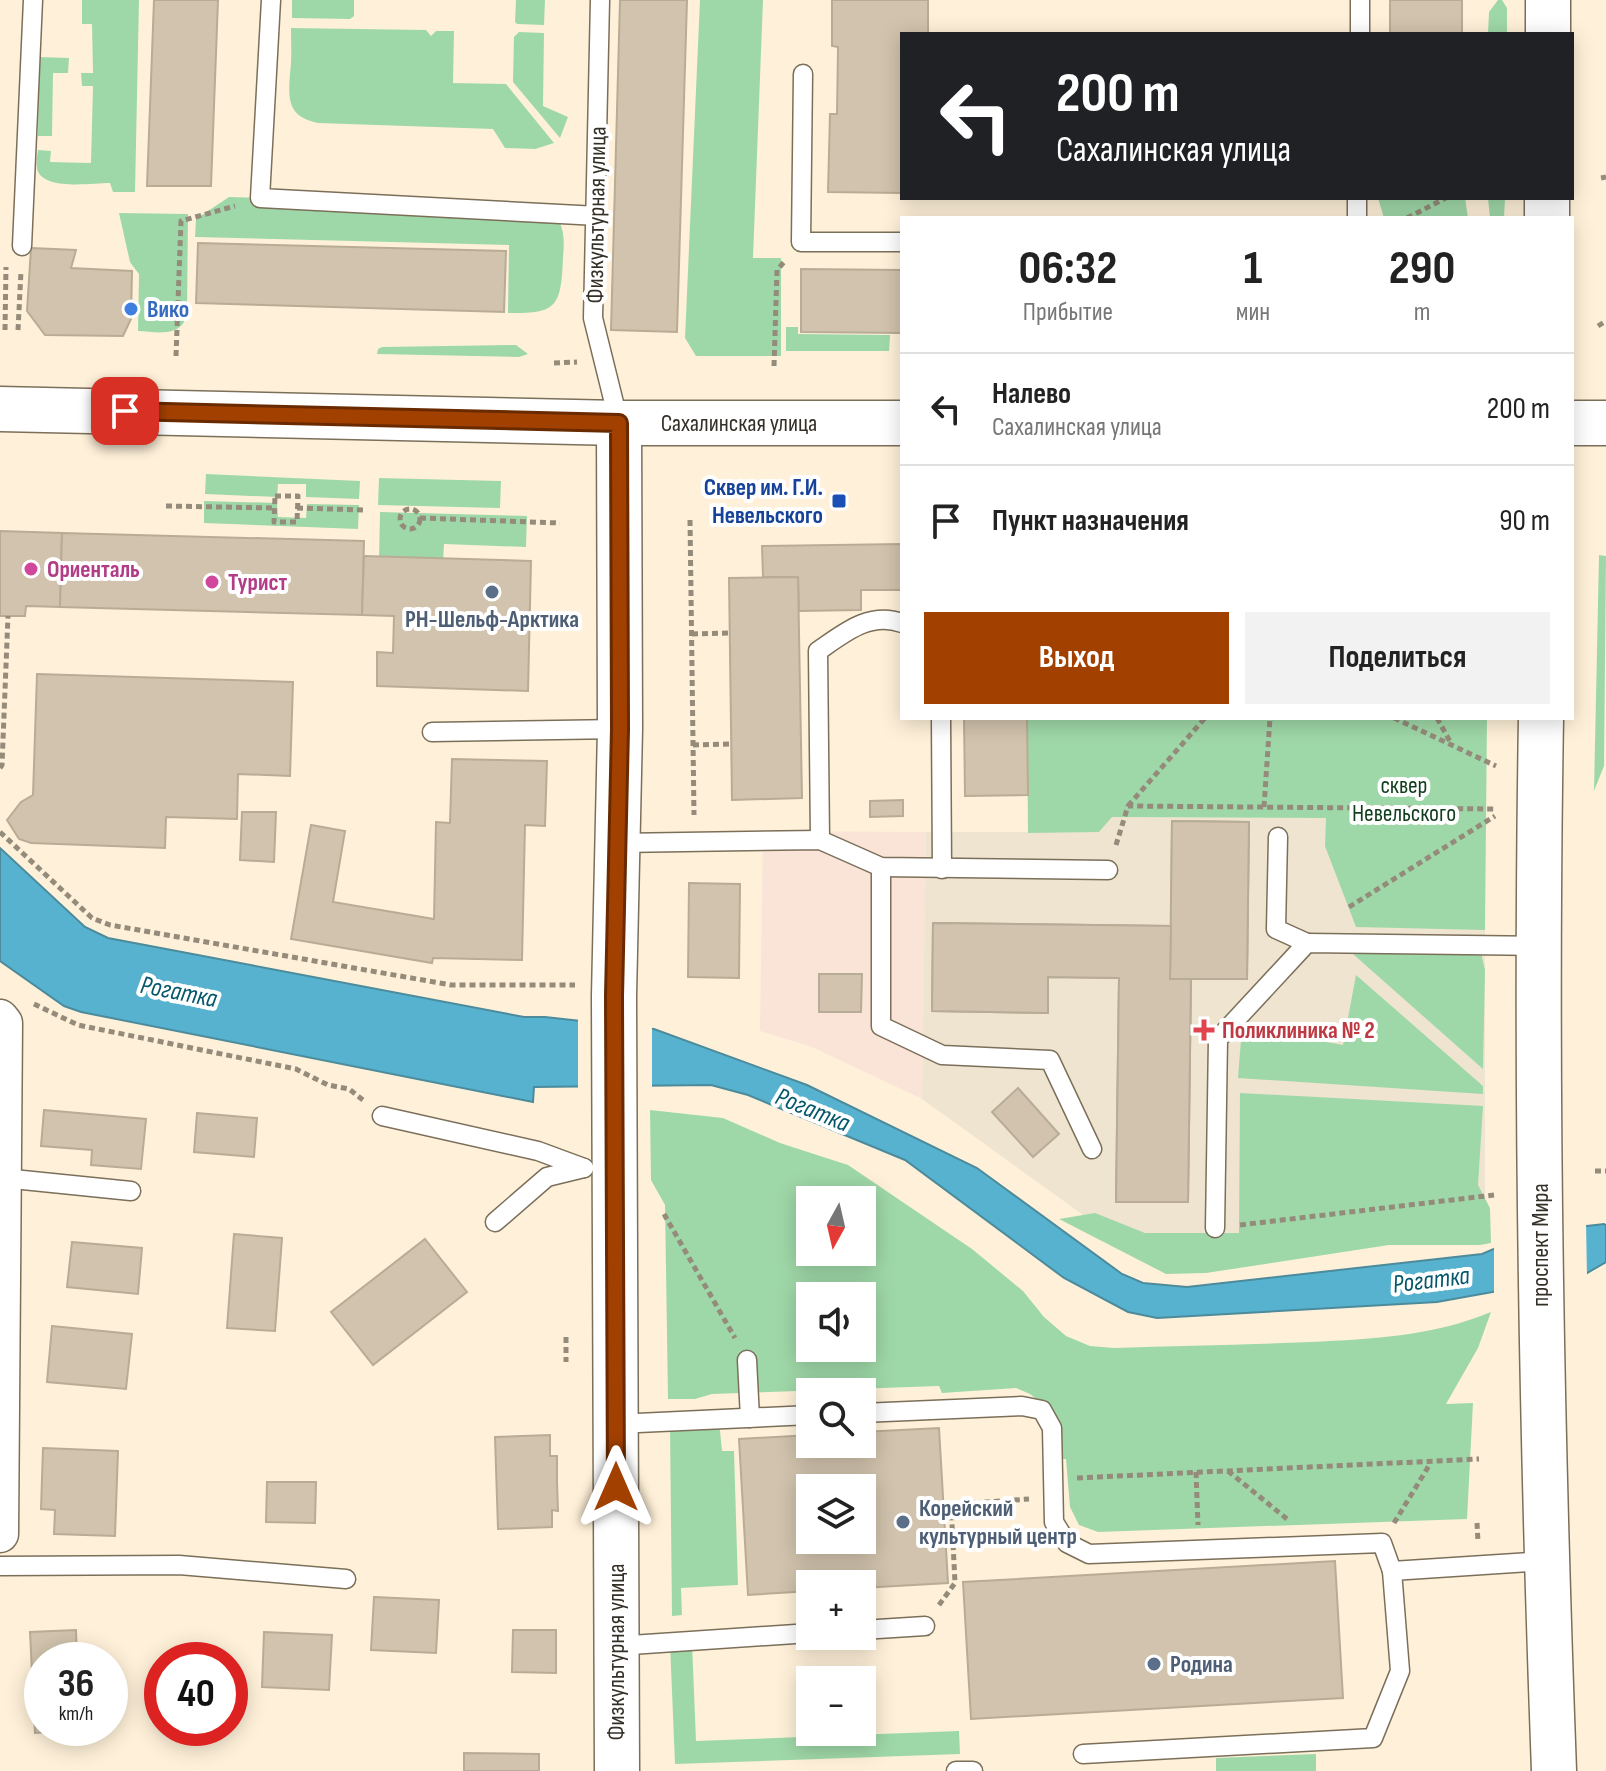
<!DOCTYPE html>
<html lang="ru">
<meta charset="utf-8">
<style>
body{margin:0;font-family:"Sofia Sans Condensed",sans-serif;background:#f2f2f2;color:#222;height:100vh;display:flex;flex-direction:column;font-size:30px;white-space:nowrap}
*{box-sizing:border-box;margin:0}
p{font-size:26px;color:#767676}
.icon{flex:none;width:44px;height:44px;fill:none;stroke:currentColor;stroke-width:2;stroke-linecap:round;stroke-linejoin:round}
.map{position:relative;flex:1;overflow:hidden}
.panel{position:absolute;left:900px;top:216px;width:674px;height:504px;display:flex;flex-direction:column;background:#fff;border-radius:0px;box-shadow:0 4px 20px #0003}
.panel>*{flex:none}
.banner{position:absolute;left:900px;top:32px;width:674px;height:168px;border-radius:0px;box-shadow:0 4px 20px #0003;background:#202124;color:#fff;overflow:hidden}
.needle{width:52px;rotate:188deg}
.controls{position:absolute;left:796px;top:1186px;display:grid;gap:16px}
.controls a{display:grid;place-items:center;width:80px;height:80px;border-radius:0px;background:#fff;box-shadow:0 4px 20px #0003;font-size:40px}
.speed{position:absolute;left:24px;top:1642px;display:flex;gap:16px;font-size:40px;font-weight:700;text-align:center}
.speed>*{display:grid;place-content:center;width:104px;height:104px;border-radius:50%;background:#fff;box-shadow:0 4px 20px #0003;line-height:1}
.speed small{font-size:20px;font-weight:400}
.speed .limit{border:12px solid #d22;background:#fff;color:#111}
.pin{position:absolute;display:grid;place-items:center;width:68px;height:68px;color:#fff;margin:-34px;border-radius:16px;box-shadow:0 4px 12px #0006}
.me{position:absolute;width:88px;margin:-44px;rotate:0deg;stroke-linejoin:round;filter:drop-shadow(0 0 6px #0008)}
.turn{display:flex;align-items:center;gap:28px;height:168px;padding:0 24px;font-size:36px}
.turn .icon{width:104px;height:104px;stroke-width:2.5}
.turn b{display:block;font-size:56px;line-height:68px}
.eta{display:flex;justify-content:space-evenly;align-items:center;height:136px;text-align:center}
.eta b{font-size:48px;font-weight:700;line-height:56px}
.primary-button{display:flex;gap:16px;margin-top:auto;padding:16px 24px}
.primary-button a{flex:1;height:92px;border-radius:0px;background:#a24000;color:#fff;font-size:32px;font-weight:700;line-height:92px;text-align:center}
.primary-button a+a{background:#f2f2f2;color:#222}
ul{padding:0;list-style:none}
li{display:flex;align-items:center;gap:24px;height:112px;padding:0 24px;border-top:2px solid #e0e0e0}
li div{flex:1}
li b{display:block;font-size:30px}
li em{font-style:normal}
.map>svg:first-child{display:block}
.industrial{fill:#fae4d7}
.medical{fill:#eee4d0}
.green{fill:#9fd8a8;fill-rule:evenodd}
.water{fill:#56b2ce;stroke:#4c8b9c;stroke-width:2}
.pier{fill:#fff1d9}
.building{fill:#d1c3ad;stroke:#b9ac96;stroke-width:2;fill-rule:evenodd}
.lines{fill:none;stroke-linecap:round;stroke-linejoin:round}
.lane-casing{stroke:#7b6f5a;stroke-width:21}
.street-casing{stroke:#7b6f5a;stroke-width:39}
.secondary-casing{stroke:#7b6f5a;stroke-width:47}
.primary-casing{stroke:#7b6f5a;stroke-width:47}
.path{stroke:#948b7a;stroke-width:5;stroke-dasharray:6 4;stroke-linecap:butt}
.lane{stroke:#fff;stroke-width:18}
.street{stroke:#fff;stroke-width:36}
.secondary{stroke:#fff;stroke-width:44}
.primary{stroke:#fff;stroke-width:44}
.route-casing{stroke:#692a00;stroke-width:20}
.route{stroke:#a24000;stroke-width:14}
.shop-dot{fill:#3f7fe0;stroke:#fff;stroke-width:3}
.transit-dot{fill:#1a4fb4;stroke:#fff;stroke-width:3}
.hotel-dot{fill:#d1479c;stroke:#fff;stroke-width:3}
.service-dot{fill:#5c6f8a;stroke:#fff;stroke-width:3}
.health-dot{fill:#e0444e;stroke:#fff;stroke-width:3}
.labels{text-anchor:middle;stroke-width:8;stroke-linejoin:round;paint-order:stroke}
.street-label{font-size:24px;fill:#353027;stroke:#fff}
.shop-label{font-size:24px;font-weight:bold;fill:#366cbe;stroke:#fff;text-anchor:start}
.transit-label{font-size:24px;font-weight:bold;fill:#164399;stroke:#fff;text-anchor:end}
.hotel-label{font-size:24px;font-weight:bold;fill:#b23c85;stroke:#fff;text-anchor:start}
.service-label{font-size:24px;font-weight:bold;fill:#4e5e75;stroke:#fff;text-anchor:start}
.park-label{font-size:24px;fill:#103d1c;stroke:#fff}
.health-label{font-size:24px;font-weight:bold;fill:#be3a42;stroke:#fff;text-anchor:start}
.water-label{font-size:26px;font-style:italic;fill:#05576a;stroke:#fff}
</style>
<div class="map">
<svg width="1606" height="1771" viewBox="0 0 1606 1771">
<rect width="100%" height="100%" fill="#fff1d9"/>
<path class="industrial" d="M763 831 926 832 922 1099 812 1047 760 1031Z"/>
<path class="medical" d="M1111 817 1485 818V1226L1143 1258 922 1099 926 832H1099Z"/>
<g class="green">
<path d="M82 0H139L135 192H113L110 183C91 183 43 191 37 169 36 163 37 156 38 150L51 151 50 162 91 163 93 86H82L81 73H93L92 24H82Z"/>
<path d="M292 0H354V16L350 19 292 18Z"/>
<path d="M516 0H545L544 25 517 24 515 22Z"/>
<path d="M700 0H763L753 258H781V356H696L685 338Z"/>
<path d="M1498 0H1502L1507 8V34H1488L1489 12Z"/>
<path d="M291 28 426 30 431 36 436 31H454L453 83 506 84 554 143 535 149 505 148 493 129 318 123C288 117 288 100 290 74 292 59 291 43 291 28Z"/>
<path d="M519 32 544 33 543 106 568 117 560 138 513 82 514 37Z"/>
<path d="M39 57 69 58 68 73H53L52 136H38Z"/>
<path d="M229 197 532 205 559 221C565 233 564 245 563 258 561 307 557 314 508 313L509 245 195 237 196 219Z"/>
<path d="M1378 198H1465L1468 218H1384Z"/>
<path d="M1488 198H1505L1504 218H1490Z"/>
<path d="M119 213 188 214 187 314C182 338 157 332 138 331L139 274 130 262Z"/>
<path d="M786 327H798V334L890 335 889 351H786Z"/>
<path d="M516 345 528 354 519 357 377 354 378 349 382 347Z"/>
<path d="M206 474 360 481 359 499 306 497V484H278L277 497 205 494Z"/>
<path d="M379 478 501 481 500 508 378 505Z"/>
<path d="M204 501 277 503 278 517 306 518 307 504 359 505 358 529 204 523Z"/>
<path d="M380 512 527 516 526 547 444 544 443 562 379 560Z"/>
<path d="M1599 555 1606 556 1604 766 1594 791Z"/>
<path d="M1027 718H1487L1485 930 1356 927 1325 846 1326 818 1112 817 1099 832 1028 833Z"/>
<path d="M1463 950 1481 953 1485 970 1483 1069 1353 954Z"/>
<path d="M1356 975 1483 1086V1094L1238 1078 1242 1027 1343 1045Z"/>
<path d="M1240 1093 1483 1106 1478 1185 1490 1208 1491 1243 1480 1245H1389L1206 1273 1166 1274 1059 1219 1095 1213 1145 1233H1239Z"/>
<path d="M650 1110 723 1118 780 1143 848 1165 972 1249 1023 1291 1044 1317 1066 1336 1090 1346 1114 1348C1179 1346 1245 1345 1310 1342 1373 1339 1433 1336 1491 1312L1478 1348 1446 1404 1473 1403 1467 1519 1098 1532 1079 1525 1070 1507 1066 1459H1049L1041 1403 1030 1394 1016 1388 942 1393 939 1386 712 1394 695 1399H668L665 1205 651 1180ZM810 1200H862V1252H810ZM810 1296H862V1348H810Z"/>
<path d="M719 1420 722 1451H734L738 1585 681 1588 682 1615 672 1616 670 1425Z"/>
<path d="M692 1643 696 1741 959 1731 960 1754 675 1764 670 1644Z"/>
<path d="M1316 1754V1771H1216V1758Z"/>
</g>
<path class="water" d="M0 848 85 927 108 938 524 1017H545L654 1029 807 1085 977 1168 1122 1274 1143 1283 1187 1287 1482 1254 1534 1232 1604 1224 1606 1225V1262L1582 1276 1437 1302 1157 1318 1128 1312 1064 1278 905 1160 748 1095 711 1085 534 1087 533 1102 81 1012 64 1006 0 961Z"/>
<g class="pier">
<path d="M578 1017 652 1025V1090L578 1091Z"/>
<path d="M1586 1222 1587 1278 1494 1296V1244L1533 1228Z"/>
</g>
<g class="building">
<path d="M154 0H218L211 186H147Z"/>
<path d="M620 0H687L677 332 611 330Z"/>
<path d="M832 0H928V34H902V193L828 192 830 114H837L838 47 832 46Z"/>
<rect x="1390" y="0" width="72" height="34"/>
<path d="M198 243 506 251 504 312 196 303Z"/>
<path d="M31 248 76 250 71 268 132 271 131 319 123 336 45 335 27 311Z"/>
<path d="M801 269 902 270V333L801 332Z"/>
<path d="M0 531 62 533 60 607 26 606 25 616H0Z"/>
<path d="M62 533 364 541 362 615 60 607Z"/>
<path d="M902 544V590H861V610L799 611 798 577H763L762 546Z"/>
<path d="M364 556 531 561 528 691 377 686V652L393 653 394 616 362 615Z"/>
<path d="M798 577 802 798 732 800 729 578Z"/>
<path d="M37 674 293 682 290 776 238 774 237 819 166 817 165 848 31 843 19 839 7 820 21 802 33 795Z"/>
<path d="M964 718H1027L1028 795 965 796Z"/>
<path d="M452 759 547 761 545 826 525 825 522 960 433 958 432 963 291 939 311 825 345 831 333 902 434 919 436 822 450 823Z"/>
<path d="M903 800V816L870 817V801Z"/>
<path d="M242 812H276L274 862 240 860Z"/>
<path d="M1172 821 1249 822 1247 979H1191L1188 1202H1116L1119 978 1048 977V1013L932 1011 933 923 1171 926Z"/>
<path d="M1172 821 1249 822 1247 979H1170Z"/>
<path d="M689 883 740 884 739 978 688 977Z"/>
<path d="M933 923 1171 926 1170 979H1191L1188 1202H1116L1119 978 1048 977V1013L932 1011Z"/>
<path d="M819 974H862L861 1012H819Z"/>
<path d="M1018 1088 1059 1134 1033 1157 992 1112Z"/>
<path d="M44 1110 146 1119 141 1169 91 1165 92 1150 41 1146Z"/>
<path d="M197 1113 257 1118 254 1157 194 1152Z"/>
<path d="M234 1234 282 1238 275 1331 227 1328Z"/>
<path d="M425 1239 467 1292 373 1365 331 1312Z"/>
<path d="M72 1242 142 1248 138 1294 67 1287Z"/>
<path d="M52 1326 132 1334 126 1389 47 1382Z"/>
<path d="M939 1428 948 1583 862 1588V1584H810V1591L748 1595 739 1439 810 1435V1444H862V1432ZM810 1488H862V1540H810Z"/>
<path d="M550 1435V1456H557V1482L558 1511 552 1510V1527L498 1529 495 1437Z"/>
<path d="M43 1448 118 1451 115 1536 54 1534 55 1510 41 1509Z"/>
<path d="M267 1482H316L315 1523 266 1522Z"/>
<path d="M1335 1561 1343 1698 971 1719 963 1582Z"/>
<path d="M374 1597 439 1600 436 1653 371 1650Z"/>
<path d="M76 1630 77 1660H42V1728H81V1730L35 1733 30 1632Z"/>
<path d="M513 1630H556V1673L512 1672Z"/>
<path d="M264 1632 332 1635 329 1690 262 1687Z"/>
<path d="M464 1753 539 1754V1771H464Z"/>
</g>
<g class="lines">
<defs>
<g id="lane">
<path d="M271 0 260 198 598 216"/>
<path d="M600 0 593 318 619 423"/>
<path d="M1360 34V0"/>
<path d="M803 74 801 242H902"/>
<path d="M1357 218V198"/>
<path d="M22 246 33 0"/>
<path d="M941 718 942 869"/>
<path d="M432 732 620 729"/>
<path d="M1278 837 1276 929 1307 943"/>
<path d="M820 840 818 651C843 634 869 611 902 623"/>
<path d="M619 843 820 840 881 867 1108 870"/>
<path d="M881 867V1026L942 1055 1050 1060 1092 1149"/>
<path d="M382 1116 538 1151 584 1168"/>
<path d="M3 1178 131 1191"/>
<path d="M495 1222 547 1177 584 1168"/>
<path d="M1215 1228 1218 1039 1307 943 1537 946"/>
<path d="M747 1360 750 1418"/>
<path d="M862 1413 1022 1406 1042 1410 1052 1428 1054 1522 1067 1543 1089 1554 1382 1543 1392 1571"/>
<path d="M616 1424 810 1415"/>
<path d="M0 1566 179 1565 346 1579"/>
<path d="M862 1630 925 1626"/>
<path d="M616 1646 810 1633"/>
<path d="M1083 1754 1373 1738 1400 1671 1392 1571 1546 1561"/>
<path d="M956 1771H973"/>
</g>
<path id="street" d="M0 1018 4 1023 0 1534"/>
<g id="secondary">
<path d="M0 409 619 423H902"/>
<path d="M617 1771 614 996 620 729 619 423"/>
</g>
<g id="primary">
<path d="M1548 34V0"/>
<path d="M1547 218V198"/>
<path d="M1572 423H1606"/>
<path d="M1541 718C1535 1069 1541 1420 1554 1771"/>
</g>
</defs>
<use href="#lane" class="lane-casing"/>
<use href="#street" class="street-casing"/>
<use href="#secondary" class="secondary-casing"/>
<use href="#primary" class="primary-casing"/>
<g class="path">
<path d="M1601 178 1606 177"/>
<path d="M1407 218 1446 198"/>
<path d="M1598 326 1606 321"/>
<path d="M5 330 6 267"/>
<path d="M18 330 21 271"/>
<path d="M176 356 181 221 235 206"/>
<path d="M554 363 577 362"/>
<path d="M774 366 777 270 784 262"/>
<path d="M275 496H298L297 522H274Z"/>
<path d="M166 506 274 508"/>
<path d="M297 508 365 510"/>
<circle cx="410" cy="519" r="10"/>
<path d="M420 518 560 523"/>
<path d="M690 520 694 815"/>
<path d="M692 634 730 633"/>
<path d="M1394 718 1496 766"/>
<path d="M1437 718 1452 745"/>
<path d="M693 745 731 744"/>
<path d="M0 768 2 765 8 616"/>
<path d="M1128 806 1205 718"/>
<path d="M1264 807 1270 718"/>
<path d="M0 832 92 918 110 925 451 985H575"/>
<path d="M1116 845 1128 806 1495 809"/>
<path d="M1349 907 1495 816"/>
<path d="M34 1004 78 1025 296 1069 328 1085 349 1089 363 1100"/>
<path d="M1595 1171H1606"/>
<path d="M664 1214 735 1338"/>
<path d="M1240 1225 1494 1195"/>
<path d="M566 1337V1362"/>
<path d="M1228 1471 1287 1519"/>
<path d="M1196 1472 1198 1525"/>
<path d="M1077 1478 1479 1459"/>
<path d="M944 1505 1029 1499"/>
<path d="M1394 1523 1430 1464"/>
<path d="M1477 1523 1478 1542"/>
<path d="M939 1605 955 1583 951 1504"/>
</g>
<use href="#lane" class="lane"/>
<use href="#street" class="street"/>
<use href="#secondary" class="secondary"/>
<use href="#primary" class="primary"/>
</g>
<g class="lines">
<defs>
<path id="route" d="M125 411 619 423 620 729 614 996 616 1487"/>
</defs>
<use href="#route" class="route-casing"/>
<use href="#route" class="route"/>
</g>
<circle class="shop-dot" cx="131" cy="309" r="8"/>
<rect class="transit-dot" x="831" y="493" width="16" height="16" rx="4"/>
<g class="hotel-dot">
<circle cx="31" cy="569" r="8"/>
<circle cx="212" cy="582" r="8"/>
</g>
<g class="service-dot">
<circle cx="492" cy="592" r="8"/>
<circle cx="903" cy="1522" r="8"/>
<circle cx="1154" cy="1664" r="8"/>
</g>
<path class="health-dot" d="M1200 1018h8v8h8v8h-8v8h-8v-8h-8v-8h8z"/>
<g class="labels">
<g class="street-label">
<text transform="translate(596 215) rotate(-89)" y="8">Физкультурная улица</text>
<text x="739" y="431">Сахалинская улица</text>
<text transform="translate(1540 1245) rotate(-90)" y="8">проспект Мира</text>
<text transform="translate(616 1652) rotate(-90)" y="8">Физкультурная улица</text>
</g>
<g class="shop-label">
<text x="147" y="317">Вико</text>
</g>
<g class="transit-label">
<text x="823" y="495">Сквер им. Г.И.<tspan x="823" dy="28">Невельского</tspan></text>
</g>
<g class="hotel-label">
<text x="47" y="577">Ориенталь</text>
<text x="228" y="590">Турист</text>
</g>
<g class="service-label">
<text x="492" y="627" text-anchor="middle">РН-Шельф-Арктика</text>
<text x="919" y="1516">Корейский<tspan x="919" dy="28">культурный центр</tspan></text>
<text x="1170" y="1672">Родина</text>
</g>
<g class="park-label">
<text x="1404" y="793">сквер<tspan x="1404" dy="28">Невельского</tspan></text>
</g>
<g class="health-label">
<text x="1222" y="1038">Поликлиника № 2</text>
</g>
<g class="water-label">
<text transform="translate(179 991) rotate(11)" y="9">Рогатка</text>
<text transform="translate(813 1109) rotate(22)" y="9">Рогатка</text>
<text transform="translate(1431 1279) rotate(-7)" y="9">Рогатка</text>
</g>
</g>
</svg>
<div class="controls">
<a><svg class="needle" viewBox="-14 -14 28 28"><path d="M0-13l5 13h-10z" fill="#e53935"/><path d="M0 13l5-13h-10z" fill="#767676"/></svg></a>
<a><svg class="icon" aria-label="sound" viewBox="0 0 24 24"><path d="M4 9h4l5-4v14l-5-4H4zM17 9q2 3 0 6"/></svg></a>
<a><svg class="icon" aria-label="search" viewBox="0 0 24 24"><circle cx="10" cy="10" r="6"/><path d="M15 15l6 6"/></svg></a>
<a><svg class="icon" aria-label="layers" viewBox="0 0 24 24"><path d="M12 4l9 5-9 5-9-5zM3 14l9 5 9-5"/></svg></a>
<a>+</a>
<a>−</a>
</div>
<div class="speed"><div>36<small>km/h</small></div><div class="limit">40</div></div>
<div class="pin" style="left:125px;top:411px;background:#d93025"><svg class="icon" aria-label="arrive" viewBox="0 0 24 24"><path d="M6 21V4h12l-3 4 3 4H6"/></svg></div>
<svg class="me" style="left:616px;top:1487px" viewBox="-20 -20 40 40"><path d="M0-17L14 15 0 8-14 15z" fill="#a24000" stroke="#fff" stroke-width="4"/></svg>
<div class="banner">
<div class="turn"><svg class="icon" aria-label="left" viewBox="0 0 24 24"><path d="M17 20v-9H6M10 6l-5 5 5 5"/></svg><div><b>200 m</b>Сахалинская улица</div></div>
</div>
<section class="panel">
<div class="eta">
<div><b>06:32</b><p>Прибытие</p></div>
<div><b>1</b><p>мин</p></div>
<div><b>290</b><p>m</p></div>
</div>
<ul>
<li><svg class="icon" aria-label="left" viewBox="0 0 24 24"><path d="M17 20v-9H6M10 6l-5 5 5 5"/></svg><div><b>Налево</b><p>Сахалинская улица</p></div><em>200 m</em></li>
<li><svg class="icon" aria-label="arrive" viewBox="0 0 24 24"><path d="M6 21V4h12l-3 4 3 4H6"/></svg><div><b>Пункт назначения</b></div><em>90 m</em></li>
</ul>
<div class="primary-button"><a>Выход</a><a>Поделиться</a></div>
</section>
</div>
